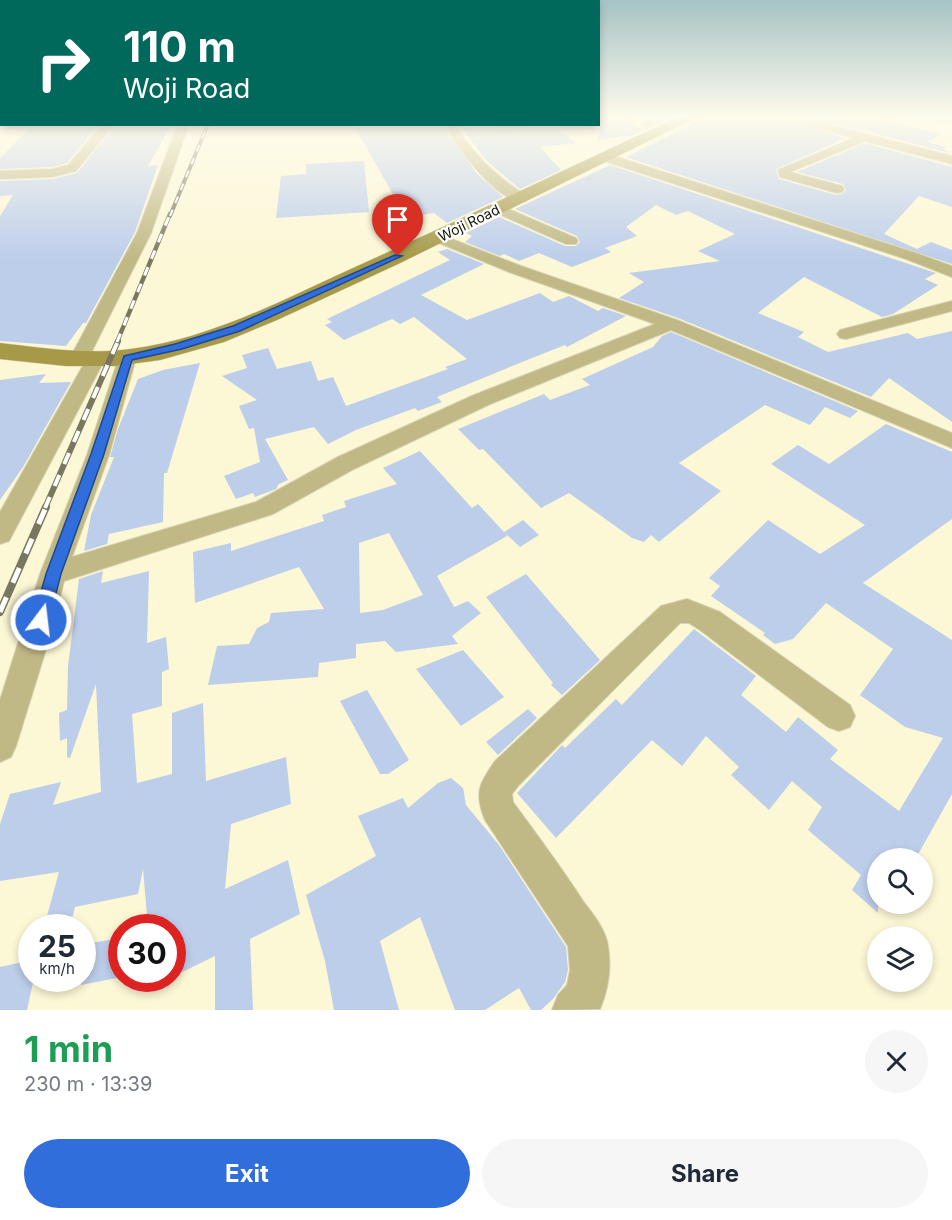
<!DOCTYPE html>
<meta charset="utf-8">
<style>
body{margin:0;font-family:Inter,sans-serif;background:#f6f6f7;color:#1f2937;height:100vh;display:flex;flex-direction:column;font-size:22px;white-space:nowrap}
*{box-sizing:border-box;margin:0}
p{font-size:20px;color:#747a83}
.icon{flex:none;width:33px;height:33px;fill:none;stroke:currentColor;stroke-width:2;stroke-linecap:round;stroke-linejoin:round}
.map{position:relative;height:1010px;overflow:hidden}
.details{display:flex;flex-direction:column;background:#fff;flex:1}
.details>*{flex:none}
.hud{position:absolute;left:0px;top:0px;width:600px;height:126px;box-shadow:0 3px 9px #0003;background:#00695c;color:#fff;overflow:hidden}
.tools{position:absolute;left:867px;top:848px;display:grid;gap:12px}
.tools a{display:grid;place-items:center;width:66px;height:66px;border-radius:50%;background:#fff;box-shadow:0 3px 9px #0003;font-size:30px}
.speed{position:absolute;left:18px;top:914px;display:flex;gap:12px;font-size:30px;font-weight:700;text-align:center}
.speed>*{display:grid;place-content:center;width:78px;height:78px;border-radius:50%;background:#fff;box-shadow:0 3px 9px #0003;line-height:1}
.speed small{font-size:15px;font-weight:400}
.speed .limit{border:9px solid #d22;background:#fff;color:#111}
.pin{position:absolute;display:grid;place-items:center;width:51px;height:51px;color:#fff;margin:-62px -26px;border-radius:50% 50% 50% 0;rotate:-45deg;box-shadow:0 0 6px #0007}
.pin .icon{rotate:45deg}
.me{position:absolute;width:66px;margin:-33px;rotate:15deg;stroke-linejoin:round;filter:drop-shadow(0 0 4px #0008)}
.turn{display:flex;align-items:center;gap:21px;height:126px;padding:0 24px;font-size:27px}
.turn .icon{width:78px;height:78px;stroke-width:2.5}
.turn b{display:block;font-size:42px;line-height:51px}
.round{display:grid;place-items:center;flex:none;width:63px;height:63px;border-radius:32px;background:#f6f6f7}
.overview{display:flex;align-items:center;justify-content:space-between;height:102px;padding:0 24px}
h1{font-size:36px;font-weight:700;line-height:45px;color:#1e9e55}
.primary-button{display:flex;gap:12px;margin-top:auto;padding:12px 24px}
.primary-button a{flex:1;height:69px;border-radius:36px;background:#306edc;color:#fff;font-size:24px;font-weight:700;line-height:69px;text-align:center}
.primary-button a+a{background:#f6f6f7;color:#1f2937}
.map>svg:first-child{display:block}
.building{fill:#bdceeb;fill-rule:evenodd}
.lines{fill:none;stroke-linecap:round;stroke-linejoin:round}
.minor-casing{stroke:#d7d3b4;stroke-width:2}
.secondary-casing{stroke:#d7d3b4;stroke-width:1}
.minor{fill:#c0b885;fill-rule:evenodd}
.secondary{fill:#a69948;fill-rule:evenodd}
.rail-far3-casing{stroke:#7a7761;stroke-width:4}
.rail-far2-casing{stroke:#7a7761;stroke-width:4.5}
.rail-far1-casing{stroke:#7a7761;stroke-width:6}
.rail-casing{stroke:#7a7761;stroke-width:8}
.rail-far3{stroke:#fff;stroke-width:2;stroke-dasharray:7;stroke-linecap:butt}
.rail-far2{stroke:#fff;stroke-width:3;stroke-dasharray:9;stroke-linecap:butt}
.rail-far1{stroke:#fff;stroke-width:4;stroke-dasharray:12;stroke-linecap:butt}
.rail{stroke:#fff;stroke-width:5;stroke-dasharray:16;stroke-linecap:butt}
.route{fill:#306edc;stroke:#1f488f;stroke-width:1.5}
.labels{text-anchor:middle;stroke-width:4.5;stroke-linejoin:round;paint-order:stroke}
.far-street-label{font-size:14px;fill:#171509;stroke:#fff}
</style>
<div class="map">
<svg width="952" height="1010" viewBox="0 0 952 1010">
<rect width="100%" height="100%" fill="#fcf7d5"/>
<g class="building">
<path d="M598 118H619L644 130 633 135 598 140Z"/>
<path d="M704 118H784L846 138 776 169 779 179 836 195 842 194 846 190 843 184 797 172 865 143 952 167V207L919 196 884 234 917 249 931 242 952 250V264L626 157Z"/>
<path d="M814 118H873L940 134 928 142 946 147 943 149 949 151 946 152Z"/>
<path d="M116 124H172L148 166 158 165 135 232 86 323H83L66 346 0 341V216L13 195 0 196V181L52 179 77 173Z"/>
<path d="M353 124H442L477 174 503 197 447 223 434 213 406 217Z"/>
<path d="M458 124H489L496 131 553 125 576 143 540 147 561 170 520 189 488 162Z"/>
<path d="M98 126 67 163 52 167 0 169V158L29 129Z"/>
<path d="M364 161 369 212 276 218 281 176 306 174V164Z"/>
<path d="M610 165 936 273 925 279 938 285 893 314 882 317 804 277 758 313 804 332 798 337 828 352 908 333 917 339 952 331V422L889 378 871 397 678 318 619 298 644 282 629 273 720 261 698 251 735 234 688 211 676 215 656 205 626 227 637 236 605 248 611 252 572 267 539 253 519 261 504 254 500 256 465 242 472 236 466 233 499 217 565 246H576L580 242 577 236 515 209Z"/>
<path d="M447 249 484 264 421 295 467 320 540 293 553 302 569 296 598 311 603 308 626 316 567 347 565 345 532 358 437 397 442 402 418 411 415 408 356 430 328 444 314 427 265 439 288 480 279 484 276 489 255 497 253 493 236 499 224 476 260 462 254 428 249 429 239 406 257 400 222 376 247 368 242 355 268 348 277 369 311 361 318 381 333 377 346 406 448 369 445 367 467 359 414 317 400 324 392 319 344 340 325 325 332 322 327 319 450 260 438 252Z"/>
<path d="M671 332 858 411 850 418 825 407 810 425 765 405 679 463 721 491 659 542 651 535 644 542 632 538 569 493 541 508 483 449 479 450 458 429 544 394 550 400 590 385 582 379 653 347 662 336Z"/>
<path d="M200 363 167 473H164L163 522 109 534 107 544 84 551 91 515 114 457H110L118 429 138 379 163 370Z"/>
<path d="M46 374 39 383 71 382 23 467 0 500V380Z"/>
<path d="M886 424 952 452V519L863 583 952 640V794L916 858H878V913L852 890 861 875 808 830 822 807 792 781 769 810 731 775 739 767 706 736 682 766 652 740 556 838 517 793 562 745 565 748 616 699 622 705 694 629 756 676 741 695 786 732 798 717 838 750 830 759 899 811 943 738 905 727 860 695 893 649 826 603 793 639 775 644 763 635 765 633 711 596 720 586 709 578 768 520 820 554 865 525 771 464 798 445 829 464Z"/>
<path d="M420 451 472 508 478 504 504 532 523 520 539 535 520 547 505 533 507 536 437 576 454 607 468 601 481 613 452 636 458 644 396 652 385 641 356 644V658L319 663 318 677 208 685 217 646 249 644 257 628 269 622 271 613 324 609 299 567 195 603 193 552 231 543V551L324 521 322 515 346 507 344 501 397 484 383 468ZM389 533 423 595 383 610 360 613 359 543Z"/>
<path d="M103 571 101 583 149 571 147 643 166 637 169 669 162 672V706L132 714 137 783 172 774V713L203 703 206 781 286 757 291 804 231 824 225 889 288 860 300 914 250 939 253 1010H215V956L172 977V927H148L143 869 138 894 75 907 70 927H44L59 872 0 881V824L10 794 61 782 53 805 101 792 96 684 70 758 67 757V738L60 741 59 713 67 710 68 666 79 579Z"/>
<path d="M526 574 600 660 562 695 551 685 553 683 486 597Z"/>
<path d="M463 650 504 697 461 726 416 669Z"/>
<path d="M367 690 409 760 388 774H380L340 701Z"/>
<path d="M528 709 537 718 498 755 486 742Z"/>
<path d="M451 778 463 788 466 805 499 845 566 947 568 970 565 982 553 999 541 1010H531L519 988 485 1010H455L420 917 380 941 399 1010H334L325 961 306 895 376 856 358 816 403 798 408 808 438 783Z"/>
<path d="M122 938V977L81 985 90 943Z"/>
<path d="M32 960V978H34L27 1010H0V967Z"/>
</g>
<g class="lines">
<defs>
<g id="minor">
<path d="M653 118H668L646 128 641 125Z"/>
<path d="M786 118H804L952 156V164L865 141 790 172 842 186 844 189 842 192 837 193 780 177 778 170 853 138Z"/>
<path d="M933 118H952V124L934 120Z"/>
<path d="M103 124H114L76 171 52 177 0 179V171L52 169 68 165Z"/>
<path d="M178 124H189L151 233 90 355H103L105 359 9 541 0 544V512L85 362H72L70 358 137 233Z"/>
<path d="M444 124H455C473 154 496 177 526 195L528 198 526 201C499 207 455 144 444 124Z"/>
<path d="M605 153 916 253 952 266V277L906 259 601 160 599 157Z"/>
<path d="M499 205 576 238 578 241 576 244H566L494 212 492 209 494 206Z"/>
<path d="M439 234 521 266 677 320 952 433V448L671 330 488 405 354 469 273 514 64 581 48 643 16 746 11 757 0 762V700L40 574 87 455 120 354H134L136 358 109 455 72 557 256 502 338 457 474 395 655 324 509 272 434 241 432 238Z"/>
<path d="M952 301V311L846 339 840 338 837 334 840 330Z"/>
<path d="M687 599 720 612 850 705 855 716 850 727 839 731 828 727 700 630 689 623H680L519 785 512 794 513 802C537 835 561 867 583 901 592 913 603 926 607 941 612 964 609 988 600 1009L552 1010 558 995 567 985 570 970 568 946 485 820C474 793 479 784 495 761L661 606Z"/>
</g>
<path id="secondary" d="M676 118H695L398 264 277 320 224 342 160 360 115 366H66L0 359V343C43 348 87 355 131 349 209 339 281 301 351 269 460 220 568 168 676 118Z"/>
</defs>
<use href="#minor" class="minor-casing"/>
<use href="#secondary" class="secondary-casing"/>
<use href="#minor" class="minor"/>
<use href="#secondary" class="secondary"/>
<defs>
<path id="rail-far3" d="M170 216 208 124"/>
<path id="rail-far2" d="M117 342 170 214"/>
<path id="rail-far1" d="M45 508 118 341"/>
<path id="rail" d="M0 612 46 507"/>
</defs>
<use href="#rail-far3" class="rail-far3-casing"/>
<use href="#rail-far2" class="rail-far2-casing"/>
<use href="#rail-far1" class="rail-far1-casing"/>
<use href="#rail" class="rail-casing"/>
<use href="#rail-far3" class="rail-far3"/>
<use href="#rail-far2" class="rail-far2"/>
<use href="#rail-far1" class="rail-far1"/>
<use href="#rail" class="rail"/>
</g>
<linearGradient id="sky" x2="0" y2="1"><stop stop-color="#a6c3c5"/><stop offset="0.45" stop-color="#fefbec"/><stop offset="1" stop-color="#fefbec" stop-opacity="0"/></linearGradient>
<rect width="952" height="260" fill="url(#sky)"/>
<path class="route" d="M395 255 402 256 240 331 182 349 132 360 104 454 61 574 49 620 46 625 41 627 35 625 33 620 46 574 91 454 124 356 175 344 233 326Z"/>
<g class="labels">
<g class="far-street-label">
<text transform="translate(469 223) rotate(-26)" y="5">Woji Road</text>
</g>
</g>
</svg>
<div class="tools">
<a><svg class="icon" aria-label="search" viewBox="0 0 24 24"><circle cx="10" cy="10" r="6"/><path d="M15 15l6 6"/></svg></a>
<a><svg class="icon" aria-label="layers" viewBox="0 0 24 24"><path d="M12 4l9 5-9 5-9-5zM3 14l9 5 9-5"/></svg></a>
</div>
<div class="speed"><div>25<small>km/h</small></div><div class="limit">30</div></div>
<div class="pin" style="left:398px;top:256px;background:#d93025"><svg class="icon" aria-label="arrive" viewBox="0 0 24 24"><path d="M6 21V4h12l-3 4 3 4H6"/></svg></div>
<svg class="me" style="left:41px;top:620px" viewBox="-20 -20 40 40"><circle r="17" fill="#306edc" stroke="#fff" stroke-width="3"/><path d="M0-11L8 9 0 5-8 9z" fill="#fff"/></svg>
<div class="hud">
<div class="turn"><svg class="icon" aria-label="right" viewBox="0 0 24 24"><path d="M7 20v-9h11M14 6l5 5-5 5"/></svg><div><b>110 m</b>Woji Road</div></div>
</div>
</div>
<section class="details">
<div class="overview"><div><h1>1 min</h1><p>230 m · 13:39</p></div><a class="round"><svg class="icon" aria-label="close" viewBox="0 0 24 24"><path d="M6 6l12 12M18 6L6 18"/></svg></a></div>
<div class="primary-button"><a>Exit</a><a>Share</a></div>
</section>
